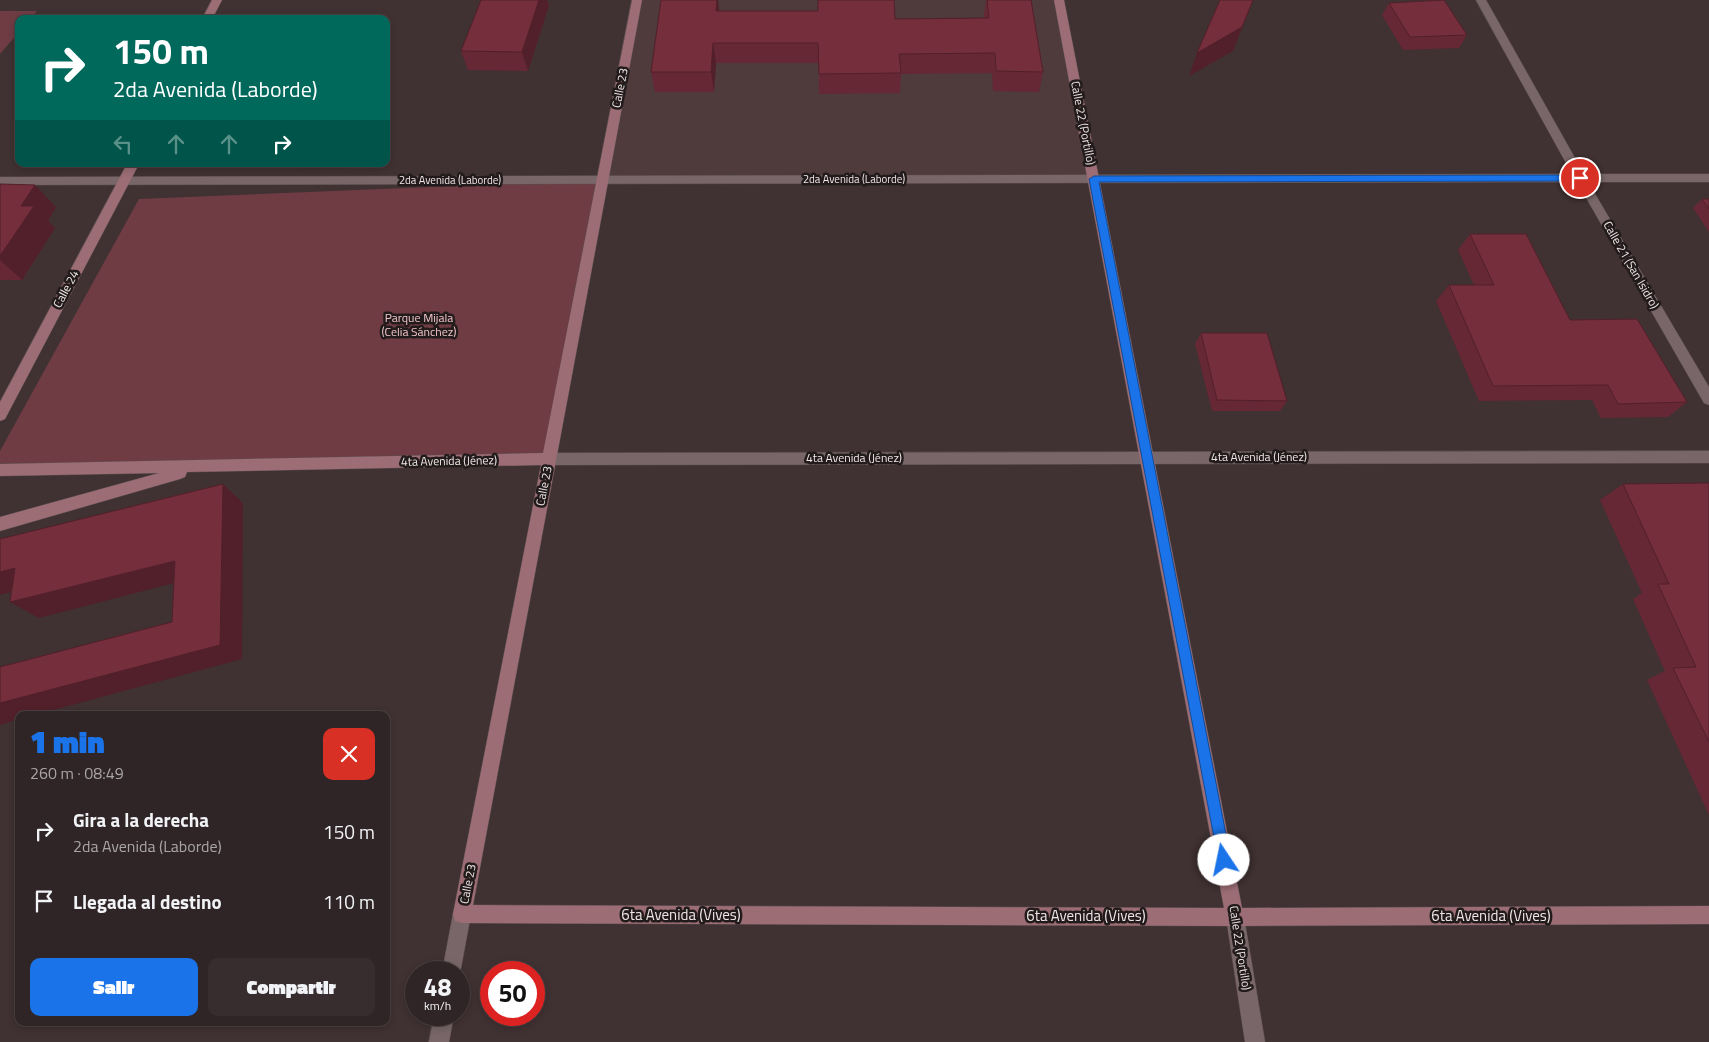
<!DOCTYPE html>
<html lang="es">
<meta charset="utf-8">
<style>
body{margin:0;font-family:"Titillium Web",sans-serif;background:#382d2e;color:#f1f3f6;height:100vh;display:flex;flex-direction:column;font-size:19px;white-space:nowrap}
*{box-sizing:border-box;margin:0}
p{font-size:16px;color:#a8a5a7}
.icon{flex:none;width:28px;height:28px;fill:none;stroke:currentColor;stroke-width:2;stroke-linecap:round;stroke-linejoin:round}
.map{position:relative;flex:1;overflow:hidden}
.side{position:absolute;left:15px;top:711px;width:375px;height:315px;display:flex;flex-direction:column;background:#302526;border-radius:10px;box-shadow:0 2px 8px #0003,0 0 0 1px #4b4243}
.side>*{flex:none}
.guide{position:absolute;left:15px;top:15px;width:375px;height:152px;border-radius:10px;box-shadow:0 2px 8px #0003,0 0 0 1px #4b4243;background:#00695c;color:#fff;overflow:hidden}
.speed{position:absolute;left:405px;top:961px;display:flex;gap:10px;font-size:25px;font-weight:700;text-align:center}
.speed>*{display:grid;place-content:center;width:65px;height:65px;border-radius:50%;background:#302526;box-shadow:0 2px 8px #0003,0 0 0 1px #4b4243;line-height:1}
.speed small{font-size:12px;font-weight:400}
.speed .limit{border:8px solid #d22;background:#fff;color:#111}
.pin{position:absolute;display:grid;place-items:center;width:42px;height:42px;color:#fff;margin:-21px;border:2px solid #fff;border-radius:50%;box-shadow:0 1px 5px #0007}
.me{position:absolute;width:55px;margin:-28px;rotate:349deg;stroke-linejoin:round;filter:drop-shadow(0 0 4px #0008)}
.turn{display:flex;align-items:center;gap:18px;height:105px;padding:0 15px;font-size:22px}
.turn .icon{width:65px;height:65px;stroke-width:2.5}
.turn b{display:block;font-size:35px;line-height:42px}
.lanes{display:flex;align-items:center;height:48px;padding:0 15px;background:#0003;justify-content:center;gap:25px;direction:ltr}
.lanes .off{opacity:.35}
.round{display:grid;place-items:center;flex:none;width:52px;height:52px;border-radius:10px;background:#382d2e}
.overview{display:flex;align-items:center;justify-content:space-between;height:85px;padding:0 15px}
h1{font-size:30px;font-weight:800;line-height:38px;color:#1a73e8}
.cta{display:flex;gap:10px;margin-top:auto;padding:10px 15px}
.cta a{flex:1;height:58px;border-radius:10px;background:#1a73e8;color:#fff;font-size:20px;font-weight:800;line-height:58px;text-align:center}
.cta a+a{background:#382d2e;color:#f1f3f6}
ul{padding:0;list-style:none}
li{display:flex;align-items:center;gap:15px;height:70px;padding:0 15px}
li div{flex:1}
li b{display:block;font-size:19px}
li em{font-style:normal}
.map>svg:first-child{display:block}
.built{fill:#4f3a3c}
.green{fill:#6f3c44}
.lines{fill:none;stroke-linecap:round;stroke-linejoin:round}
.street-casing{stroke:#5b4e4f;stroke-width:1}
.secondary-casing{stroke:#5b4e4f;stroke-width:1}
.street{fill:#786668;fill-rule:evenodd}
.secondary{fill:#9c6d74;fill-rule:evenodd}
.wall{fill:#652834}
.shaded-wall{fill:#52202a}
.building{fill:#752e3c;stroke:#52202a}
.route{fill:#1a73e8;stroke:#114b97}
.labels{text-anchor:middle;stroke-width:5;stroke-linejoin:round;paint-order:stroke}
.far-street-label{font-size:11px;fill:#f0e6e7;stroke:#221b1b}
.street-label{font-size:12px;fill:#f0e6e7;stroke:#221b1b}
.park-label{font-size:12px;fill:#f2c5ca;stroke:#221b1b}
.near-street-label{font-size:15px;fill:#f0e6e7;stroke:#221b1b}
</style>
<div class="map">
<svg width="1709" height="1042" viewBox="0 0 1709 1042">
<rect width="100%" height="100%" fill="#403132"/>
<path class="built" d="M637 0H1059L1093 179 603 180Z"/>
<g class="green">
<path d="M0 11H37L30 19H19V32L0 54Z"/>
<path d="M603 180 549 459 0 468V451L139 199Z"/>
</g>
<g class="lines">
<defs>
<g id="street">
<path d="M1476 0H1486L1584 174H1709V182H1588L1709 387V405L1704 403 1577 182 0 185V177L1572 174Z"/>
<path d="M1709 451V463L549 465 544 463 542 459 544 455 549 453Z"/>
<path d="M462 905 469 907 471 914 459 979V972H442L453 914 455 907Z"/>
<path d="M1235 908 1242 910 1244 917 1265 1042H1245L1226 917 1228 910Z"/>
<path d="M434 1015H454L449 1042H429Z"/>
</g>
<g id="secondary">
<path d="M212 0H222L212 19H202Z"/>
<path d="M632 0H642L473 905 1224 908 1054 0H1064L1242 908 1709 906V924L1235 926 462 923 455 921 453 914 541 465 187 472 185 477 180 479 0 531V517L159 473 0 476V464L543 453Z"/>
<path d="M127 164H139L5 419 0 421V402Z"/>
</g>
</defs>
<use href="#street" class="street-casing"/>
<use href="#secondary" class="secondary-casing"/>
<use href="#street" class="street"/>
<use href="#secondary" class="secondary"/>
</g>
<g class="wall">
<path d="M481 0H547L549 5 528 71 468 70 461 51Z"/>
<path d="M986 0H1031L1043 72 1039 92 993 91 992 73 901 74 900 93 819 94V63H716L714 92H655L651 72 719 11 895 19 984 18V14Z"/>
<path d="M1389 3 1467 35 1459 48 1403 50 1382 15Z"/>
<path d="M0 184 56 207 48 221 55 228 22 280H0Z"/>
<path d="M1702 199H1709V232L1693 208Z"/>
<path d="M1470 234 1570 320 1687 402 1668 417 1601 418 1592 400 1479 401 1436 301 1449 285H1474L1458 250Z"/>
<path d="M1201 333 1287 401 1280 411H1212L1195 344Z"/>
<path d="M1709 483V815L1647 680 1665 671 1633 599 1642 593 1600 500 1623 484Z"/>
</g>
<g class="shaded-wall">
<path d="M539 0H547L549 5 528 71 522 52Z"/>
<path d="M717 0H718L720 16 716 11Z"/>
<path d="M1253 0 1233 51 1189 76 1197 53Z"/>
<path d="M713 43 716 63 714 92 711 72Z"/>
<path d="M35 185 56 207 48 221 55 228 22 280 0 260V256L21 206Z"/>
<path d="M223 484 243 503 242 659 35 715H19V719L0 725V703L220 645Z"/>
<path d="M175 561 197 577 39 618 10 602Z"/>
<path d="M15 568 43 584 0 595V572Z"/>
</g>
<g class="building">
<path d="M481 0H539L522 52 461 51Z"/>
<path d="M661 0H717L716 11H818V0H894L895 19 989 18 987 0H1031L1043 72 996 71 995 53 899 54 901 73 819 74 818 43H713L711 72H651Z"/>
<path d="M1220 0H1253L1242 27 1197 53Z"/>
<path d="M1444 0 1467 35 1410 37 1389 3Z"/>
<path d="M0 184 35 185 21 206H34L0 256Z"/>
<path d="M1702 199H1709V209Z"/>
<path d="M1470 234H1526L1570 320 1637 319 1687 402 1618 404 1608 385 1493 386 1449 285H1494Z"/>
<path d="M1201 333H1267L1287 401 1217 400Z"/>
<path d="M1709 483V742L1673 668 1696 667 1658 584H1669L1623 484Z"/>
<path d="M223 484 220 645 0 703V667L172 622 175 561 10 602 15 568 0 572V539Z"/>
</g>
<path class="route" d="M1580 175 1585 178 1580 181 1099 182 1231 860 1229 864 1224 866 1219 864 1089 179 1094 176Z"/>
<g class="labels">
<g class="far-street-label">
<text x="854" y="183">2da Avenida (Laborde)</text>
<text x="450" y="184">2da Avenida (Laborde)</text>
</g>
<g class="street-label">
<text transform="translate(620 88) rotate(-79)" y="4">Calle 23</text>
<text transform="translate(1083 123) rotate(79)" y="4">Calle 22 (Portillo)</text>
<text transform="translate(1631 265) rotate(60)" y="4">Calle 21 (San Isidro)</text>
<text transform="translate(66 289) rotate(-62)" y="4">Calle 24</text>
<text x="1259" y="461">4ta Avenida (Jénez)</text>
<text x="854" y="462">4ta Avenida (Jénez)</text>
<text transform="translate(449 461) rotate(-1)" y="4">4ta Avenida (Jénez)</text>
<text transform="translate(544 486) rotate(-79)" y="4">Calle 23</text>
<text transform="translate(468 884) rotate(-79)" y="4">Calle 23</text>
<text transform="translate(1240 948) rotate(81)" y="4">Calle 22 (Portillo)</text>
</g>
<g class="park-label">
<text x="419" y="322">Parque Mijala<tspan x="419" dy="14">(Celia Sánchez)</tspan></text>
</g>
<g class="near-street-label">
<text x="681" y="920">6ta Avenida (Vives)</text>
<text x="1086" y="921">6ta Avenida (Vives)</text>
<text x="1491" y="921">6ta Avenida (Vives)</text>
</g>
</g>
</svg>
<div class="speed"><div>48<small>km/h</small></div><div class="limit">50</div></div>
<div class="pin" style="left:1580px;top:178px;background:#d93025"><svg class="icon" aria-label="arrive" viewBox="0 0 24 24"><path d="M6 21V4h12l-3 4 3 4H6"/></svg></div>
<svg class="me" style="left:1224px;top:860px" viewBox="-20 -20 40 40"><circle r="19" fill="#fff"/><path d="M0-13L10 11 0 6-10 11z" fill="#1a73e8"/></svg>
<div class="guide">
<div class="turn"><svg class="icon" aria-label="right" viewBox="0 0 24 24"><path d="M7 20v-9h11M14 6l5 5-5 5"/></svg><div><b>150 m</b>2da Avenida (Laborde)</div></div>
<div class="lanes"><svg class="icon off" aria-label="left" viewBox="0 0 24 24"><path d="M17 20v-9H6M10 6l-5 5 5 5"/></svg><svg class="icon off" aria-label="ahead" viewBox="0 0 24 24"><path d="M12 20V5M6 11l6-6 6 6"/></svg><svg class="icon off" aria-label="ahead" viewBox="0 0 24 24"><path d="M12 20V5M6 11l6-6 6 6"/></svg><svg class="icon" aria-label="right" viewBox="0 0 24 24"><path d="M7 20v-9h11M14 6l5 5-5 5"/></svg></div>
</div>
<section class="side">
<div class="overview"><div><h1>1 min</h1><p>260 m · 08:49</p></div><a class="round" style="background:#d93025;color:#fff"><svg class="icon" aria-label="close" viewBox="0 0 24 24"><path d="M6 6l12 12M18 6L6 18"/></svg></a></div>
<ul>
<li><svg class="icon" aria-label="right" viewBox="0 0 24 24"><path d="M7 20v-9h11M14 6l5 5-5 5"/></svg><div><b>Gira a la derecha</b><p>2da Avenida (Laborde)</p></div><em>150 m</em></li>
<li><svg class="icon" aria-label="arrive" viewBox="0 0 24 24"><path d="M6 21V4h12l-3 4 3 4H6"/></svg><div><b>Llegada al destino</b></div><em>110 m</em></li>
</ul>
<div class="cta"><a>Salir</a><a>Compartir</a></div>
</section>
</div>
